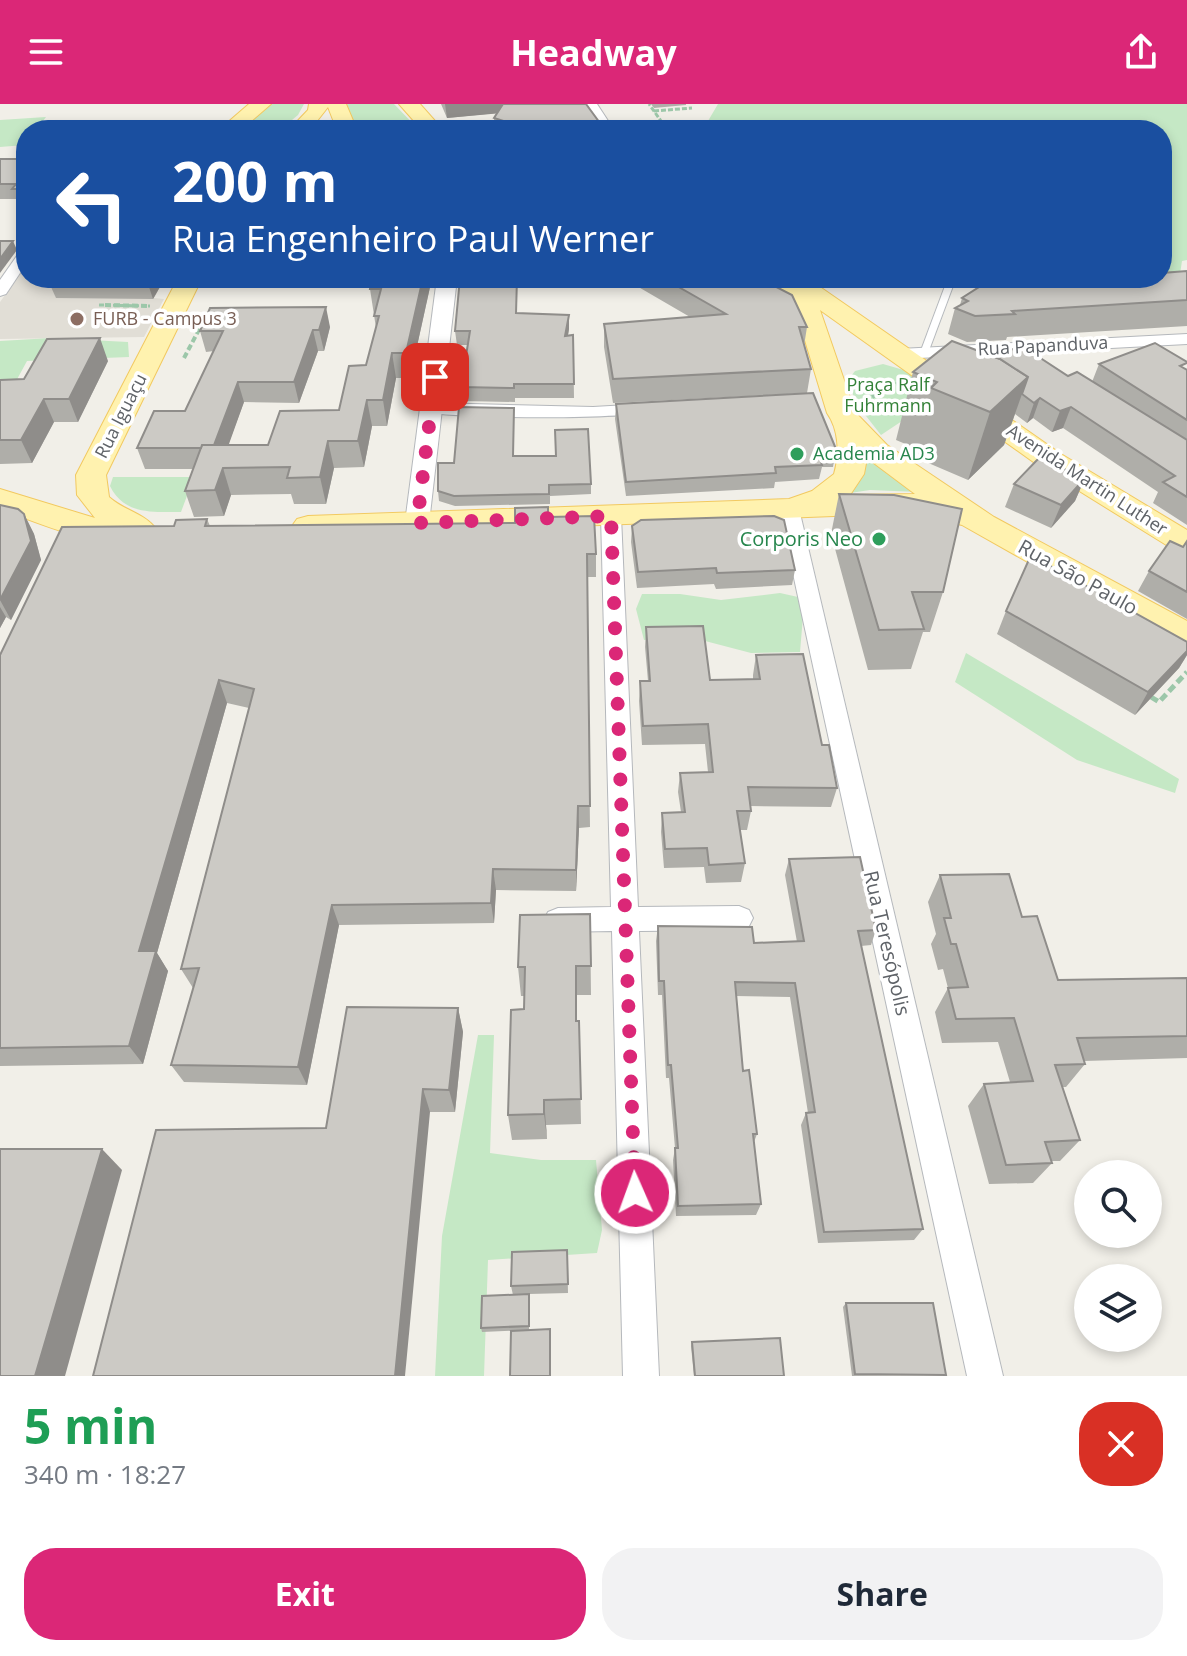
<!DOCTYPE html>
<meta charset="utf-8">
<style>
body{margin:0;font-family:"Open Sans",sans-serif;background:#f2f2f3;color:#1f2937;height:100vh;display:flex;flex-direction:column;font-size:30px;white-space:nowrap}
*{box-sizing:border-box;margin:0}
p{font-size:26px;color:#747a83}
.icon{flex:none;width:44px;height:44px;fill:none;stroke:currentColor;stroke-width:2;stroke-linecap:round;stroke-linejoin:round}
.map{position:relative;height:1272px;overflow:hidden}
.panel{display:flex;flex-direction:column;background:#fff;flex:1}
.panel>*{flex:none}
.banner{position:absolute;left:16px;top:16px;width:1156px;height:168px;border-radius:32px;box-shadow:0 4px 12px #0003;background:#1a4fa0;color:#fff;overflow:hidden}
.tools{position:absolute;left:1074px;top:1056px;display:grid;gap:16px}
.tools a{display:grid;place-items:center;width:88px;height:88px;border-radius:50%;background:#fff;box-shadow:0 4px 12px #0003;font-size:40px}
.pin{position:absolute;display:grid;place-items:center;width:68px;height:68px;color:#fff;margin:-34px;border-radius:16px;box-shadow:0 4px 12px #0006}
.me{position:absolute;width:88px;margin:-44px;rotate:358deg;stroke-linejoin:round;filter:drop-shadow(0 0 6px #0008)}
.turn{display:flex;align-items:center;gap:28px;height:168px;padding:0 24px;font-size:36px}
.turn .icon{width:104px;height:104px;stroke-width:2.5}
.turn b{display:block;font-size:56px;line-height:68px}
.round{display:grid;place-items:center;flex:none;width:84px;height:84px;border-radius:32px;background:#f2f2f3}
.headline{display:flex;align-items:center;justify-content:space-between;height:136px;padding:0 24px}
h1{font-size:48px;font-weight:700;line-height:60px;color:#1e9e55}
.cta{display:flex;gap:16px;margin-top:auto;padding:16px 24px}
.cta a{flex:1;height:92px;border-radius:32px;background:#db2777;color:#fff;font-size:32px;font-weight:700;line-height:92px;text-align:center}
.cta a+a{background:#f2f2f3;color:#1f2937}
header{display:flex;justify-content:space-between;align-items:center;height:104px;padding:0 24px;background:#db2777;color:#fff;font-size:36px;font-weight:700}
.map>svg:first-child{display:block}
.education{fill:#e1ded6}
.green{fill:#c5e8c5}
.lines{fill:none;stroke-linecap:round;stroke-linejoin:round}
.service-casing{stroke:#b5b8bc;stroke-width:2}
.minor-casing{stroke:#b5b8bc;stroke-width:2}
.tertiary-casing{stroke:#b5b8bc;stroke-width:2}
.primary-casing{stroke:#f2c960;stroke-width:2}
.path-far2{stroke:#9cc7a9;stroke-width:3;stroke-dasharray:5 2;stroke-linecap:butt}
.path-far1{stroke:#9cc7a9;stroke-width:4;stroke-dasharray:6 3;stroke-linecap:butt}
.path{stroke:#9cc7a9;stroke-width:5;stroke-dasharray:8 4;stroke-linecap:butt}
.service{fill:#fff;fill-rule:evenodd}
.minor{fill:#fff;fill-rule:evenodd}
.tertiary{fill:#fff;fill-rule:evenodd}
.primary{fill:#fff2af;fill-rule:evenodd}
.wall{fill:#afaea9}
.shaded-wall{fill:#8f8d8a}
.building{fill:#cccac5;stroke:#8f8d8a;stroke-width:2}
.route{stroke:#db2777;stroke-width:14;stroke-dasharray:0 25.2}
.education-dot{fill:#8d6e63;stroke:#fff;stroke-width:3}
.leisure-dot{fill:#2e9e5b;stroke:#fff;stroke-width:3}
.labels{text-anchor:middle;stroke-width:7;stroke-linejoin:round;paint-order:stroke}
.far-education-label{font-size:18px;fill:#785e54;stroke:#fff;text-anchor:start}
.far-street-label{font-size:18px;fill:#5f6368;stroke:#fff}
.far-park-label{font-size:18px;fill:#348238;stroke:#fff}
.far-leisure-label{font-size:18px;fill:#27864d;stroke:#fff;text-anchor:start}
.leisure-label{font-size:20px;fill:#27864d;stroke:#fff;text-anchor:end}
.street-label{font-size:20px;fill:#5f6368;stroke:#fff}
</style>
<header><svg class="icon" aria-label="menu" viewBox="0 0 24 24"><path d="M4 6h16M4 12h16M4 18h16"/></svg>Headway<svg class="icon" aria-label="share" viewBox="0 0 24 24"><path d="M12 15V3M7 8l5-5 5 5M5 13v7h14v-7"/></svg></header>
<div class="map">
<svg width="1187" height="1272" viewBox="0 0 1187 1272">
<rect width="100%" height="100%" fill="#f1efe8"/>
<path class="education" d="M26 162V174H165L154 194 164 195 144 233 0 235V198Z"/>
<g class="green">
<path d="M272 0H304L298 11 280 26H240Z"/>
<path d="M343 0H394L419 26H361L350 18Z"/>
<path d="M718 0H1187V156L1182 157 1180 170 1185 190 1012 196 1027 174H1162V26H690L708 17Z"/>
<path d="M46 13 36 26H26L25 41 0 43V16Z"/>
<path d="M51 234 128 238 129 253 27 257 15 279H0V237Z"/>
<path d="M883 260 907 267 941 291 881 331 855 298 849 275 855 267Z"/>
<path d="M866 344 918 388 870 386 850 389Z"/>
<path d="M113 373H194L181 408C153 408 124 411 110 382Z"/>
<path d="M780 489 798 493 803 512 800 548 751 549 686 532 644 536 636 505 642 490H680L721 496Z"/>
<path d="M966 549 1179 675 1175 689 1077 656 955 578Z"/>
<path d="M478 931H494L490 1049 541 1056H596L602 1126 597 1149 488 1156 484 1272H435L442 1132Z"/>
</g>
<g class="lines">
<defs>
<path id="service" d="M948 174H956L928 249 921 251 920 249Z"/>
<g id="minor">
<path d="M26 145V160L6 190 0 192V176L21 146Z"/>
<path d="M1187 230V240L900 255 892 250 900 245Z"/>
<path d="M431 299 593 303 645 300 654 305C642 317 450 314 425 308L422 304 425 300Z"/>
<path d="M789 399 799 405 1003 1272H967L779 405Z"/>
<path d="M611 406 621 412 638 803 739 802 749 806 753 814 749 822 739 826 639 827 659 1272H623L612 827 558 828 548 824 544 816 548 808 558 804 611 803 601 412Z"/>
</g>
<g id="tertiary">
<path d="M581 0H597L614 26H598Z"/>
<path d="M437 174H457L429 419 426 425H408L405 419Z"/>
</g>
<g id="primary">
<path d="M249 0H271L241 26H219Z"/>
<path d="M309 0H346L357 26H337L328 3 310 26H289L308 6Z"/>
<path d="M399 0H420L443 26H422Z"/>
<path d="M178 174H202L106 371 109 393C123 406 146 410 156 425L149 435C101 448 45 421 0 405V385L95 414 77 391 76 371Z"/>
<path d="M773 174H807L1061 350 1187 426V450L1176 447 1039 362 820 206 855 308 887 341 994 413 1187 517V544L1175 541 962 421 912 409 308 432 297 429 292 422 297 415 308 412 789 395 812 387 834 370C840 350 839 326 827 309L797 210ZM867 354 915 390 850 391 864 370Z"/>
</g>
</defs>
<use href="#service" class="service-casing"/>
<use href="#minor" class="minor-casing"/>
<use href="#tertiary" class="tertiary-casing"/>
<use href="#primary" class="primary-casing"/>
<g class="path-far2">
<path d="M654 7 692 4"/>
<path d="M624 21 661 17 649 0"/>
<path d="M99 201 150 202"/>
</g>
<g class="path-far1">
<path d="M105 201 150 202"/>
<path d="M184 254 201 222H205"/>
<path d="M864 297 901 278"/>
</g>
<path class="path" d="M1151 593 1159 598 1187 568"/>
<use href="#service" class="service"/>
<use href="#minor" class="minor"/>
<use href="#tertiary" class="tertiary"/>
<use href="#primary" class="primary"/>
</g>
<g class="wall">
<path d="M441 0H586L605 26H494V14L497 9 447 14Z"/>
<path d="M651 0H686V1L654 4Z"/>
<path d="M0 55H26V101H18L16 95H0Z"/>
<path d="M1187 167V222L1007 233 1006 236 967 238 948 230 955 204 960 201 962 194 998 178 985 174H1016L1013 177Z"/>
<path d="M47 174H165L153 195 56 194Z"/>
<path d="M432 174 410 274H396L387 322H372L364 363 334 364 326 400H294L291 390 231 391 224 412 194 413 185 387 193 365H145L137 344 185 307 214 247 206 248 200 227 330 223 324 247H318L299 299 244 298 228 341H268L339 306 366 261 376 224 370 185Z"/>
<path d="M623 174H759L807 223 804 242 811 265 807 289 613 299 604 243V220L690 213Z"/>
<path d="M517 209 569 225 568 232 573 231 574 294H515V298L463 297 461 283 468 241H457L455 227Z"/>
<path d="M993 252 1092 278 1099 260 1187 266V421L1153 399 1158 388 1063 324 1052 328 1033 314 1027 319 1015 310 1004 341 968 376 912 352 915 344 896 336 913 268Z"/>
<path d="M108 257 78 318H54L32 359 0 360V276L24 275Z"/>
<path d="M616 300 836 345 833 363H822L819 375 775 378 774 384 626 392 615 315Z"/>
<path d="M514 304V352L591 380V390L550 392V400L455 402 439 397 438 387 454 359Z"/>
<path d="M1085 374 1075 397 1051 424 1005 403 1014 380Z"/>
<path d="M839 390 943 488 930 528H923L911 565 868 566 831 430Z"/>
<path d="M0 401 24 410 34 430 41 456 11 516 6 513 0 524Z"/>
<path d="M549 413 596 450V473H587L590 723 579 724 576 787 496 786 494 819 339 821 307 981 184 978 171 961 193 884 181 865 249 604 227 599 157 849 168 867 143 960 0 962V551L174 422 207 415 210 422 515 419Z"/>
<path d="M632 422 795 466 792 481 716 485 714 480 637 484 631 438Z"/>
<path d="M1187 437V515L1138 487 1149 467 1183 443Z"/>
<path d="M1006 507 1187 538V551L1179 564 1135 611 997 530Z"/>
<path d="M646 523 710 576 753 575V571L756 551 822 641 837 684 831 703 750 702 751 707 747 726H740L745 759 741 778 706 779 704 763 664 764 661 728 662 709 681 708 678 688 680 669 708 668 705 640 642 641 639 597 640 577H648L645 543Z"/>
<path d="M789 755 876 826 871 841 861 842 923 1125 914 1136 818 1139 801 1021 806 1009H808L790 893 736 892 743 967 757 1030 754 1038 761 1100 756 1111 676 1112 673 1056 675 1044 669 974H666L662 891H658L656 837 658 822 754 839 797 838 785 771Z"/>
<path d="M940 771 1022 813 1058 876 1187 874V954L1084 957 1085 960 1066 983H1062L1080 1036 1060 1057H1052V1059L1033 1079 989 1080 968 1002 984 980 1010 978 998 938 942 939 935 908 948 884 943 865 938 866 931 840 936 830 928 798Z"/>
<path d="M590 810 591 891H577V917H579L581 1020 546 1021 547 1035 512 1036 508 1011 524 905V892H521L518 863Z"/>
<path d="M458 904 463 928 455 1008H430L326 1024Z"/>
<path d="M567 1146 568 1189 529 1190V1226L482 1228 481 1224 513 1191 511 1182Z"/>
<path d="M846 1199 946 1271 852 1272 843 1203Z"/>
<path d="M692 1238 784 1272H694L691 1242Z"/>
</g>
<g class="shaded-wall">
<path d="M445 0H512L513 8 447 14Z"/>
<path d="M13 137 17 146 0 169V155Z"/>
<path d="M146 174H165L153 195Z"/>
<path d="M423 174H432L410 274 406 249Z"/>
<path d="M595 174H619L595 184Z"/>
<path d="M326 203 330 223 324 247 319 226Z"/>
<path d="M569 211V225L565 246V232Z"/>
<path d="M313 226 318 247 299 299 294 278Z"/>
<path d="M100 234 108 257 78 318 69 295Z"/>
<path d="M392 249 396 274 387 322 383 296Z"/>
<path d="M1028 273 1004 341 968 376 990 308Z"/>
<path d="M238 278 244 298 220 365 213 344Z"/>
<path d="M1040 294 1033 314 1027 319 1034 299Z"/>
<path d="M44 295 54 318 32 359 21 336Z"/>
<path d="M367 296 372 322 364 363 358 337Z"/>
<path d="M1071 303 1063 324 1052 328 1060 307Z"/>
<path d="M328 337 334 364 326 400 320 373Z"/>
<path d="M223 364 231 391 224 412 215 386Z"/>
<path d="M1085 374 1075 397 1051 424 1061 401Z"/>
<path d="M24 410 34 430 41 456 11 516 0 496Z"/>
<path d="M0 503 6 513 0 524Z"/>
<path d="M1187 547V551L1179 564 1135 611 1148 588Z"/>
<path d="M219 576 227 599 157 849 168 867 143 960 129 942 139 847Z"/>
<path d="M578 702 579 724 576 787V766Z"/>
<path d="M493 765 496 786 494 819 491 799Z"/>
<path d="M332 801 339 821 307 981 298 963Z"/>
<path d="M458 904 463 928 455 1008 449 986Z"/>
<path d="M423 985 430 1008 405 1272H395Z"/>
<path d="M544 996 546 1021 547 1035 544 1010Z"/>
<path d="M102 1045 122 1066 65 1272H35Z"/>
</g>
<g class="building">
<path d="M503 0H586L605 26H532L494 14Z"/>
<path d="M0 55H26V85H12L16 80H0Z"/>
<path d="M0 137H13L0 155Z"/>
<path d="M1187 167V196L1012 207 1015 210 975 212 955 204 968 197 962 194 987 178 1066 174H1162V169Z"/>
<path d="M372 174H423L406 249H392L383 296H367L358 337H328L320 373 287 374 290 363 223 364 215 386 185 387 202 341H268L280 307 339 306 349 262 366 261 379 212H374L381 185H370Z"/>
<path d="M460 174H517L516 209 569 211 565 232 573 231 574 280H514V284L461 283 470 227H455Z"/>
<path d="M663 174H759L792 191 807 223H799L811 265 613 275 604 220 726 210Z"/>
<path d="M326 203 319 226H313L294 278H238L214 341H202L201 344H137L154 307H185L223 227H200L210 204Z"/>
<path d="M100 234 69 295H44L21 336H0V276L24 275 47 235Z"/>
<path d="M952 237 1000 255 1028 273 990 308 931 284 937 278 913 268Z"/>
<path d="M1155 239 1187 258V259L1180 262 1187 266V316L1099 260Z"/>
<path d="M1022 242 1068 272 1077 268 1187 336V393L1163 378 1175 372 1071 303 1060 307 1040 294 1034 299 1022 290 1028 273 1000 255 993 252Z"/>
<path d="M813 289 836 345V348L818 349 822 361 775 363 776 369 626 378 616 300Z"/>
<path d="M459 303 514 304 513 352H556L555 326 588 325 591 380 549 381V390L454 392 438 387V359H454Z"/>
<path d="M1039 354 1085 374 1061 401 1014 380Z"/>
<path d="M839 390 894 391 962 405 943 488H912L924 525 879 526Z"/>
<path d="M0 401 18 405 24 410 31 437 0 496Z"/>
<path d="M548 403V413L594 412 596 450H587L590 702H578L576 766 493 765 491 799 332 801 298 963 171 961 199 864 181 865 254 585 219 576 139 847H156L129 942 0 944V551L62 423 174 422 176 416 207 415 205 422 515 419V404Z"/>
<path d="M774 412 784 416 795 466 717 469 716 464 638 468 632 422 641 416Z"/>
<path d="M1170 437 1183 443 1187 437V488L1149 467Z"/>
<path d="M1031 451 1187 538V547L1148 588 1006 507Z"/>
<path d="M703 522 710 576 760 575 756 551 803 550 822 641H829L837 684 748 683 751 707H737L745 759 709 761 707 744 665 745 662 709 685 708 680 669 713 668 708 620 643 622 640 577H650L646 523Z"/>
<path d="M860 753 876 826 858 827 923 1125 824 1128 806 1009 815 1008 795 879 735 878 743 967 749 966 757 1030H753L761 1100 678 1102 675 1044H678L671 961H668L664 877H659L658 822 752 823 754 839 804 837 789 755Z"/>
<path d="M1009 770 1022 813 1037 812 1058 876 1187 874V932L1077 934 1085 960 1055 961 1080 1036 1045 1038 1052 1059 1006 1061 984 980 1033 977 1014 914 956 915 948 884 968 883 956 840H951L944 814H951L940 771Z"/>
<path d="M590 810 591 862H576V917H579L581 995 544 996V1010L508 1011 511 906 524 905 525 863H518L520 811Z"/>
<path d="M347 903 458 904 449 986 423 985 395 1272H93L156 1026 326 1024Z"/>
<path d="M0 1045H102L35 1272H0Z"/>
<path d="M567 1146 568 1180 511 1182 512 1148Z"/>
<path d="M529 1190V1222L481 1224 482 1192Z"/>
<path d="M846 1199H933L946 1271 855 1270Z"/>
<path d="M550 1225V1272H510L511 1227Z"/>
<path d="M780 1234 784 1272H695L692 1238Z"/>
</g>
<g class="lines">
<path class="route" d="M435 273 417 419 611 412 635 1089"/>
</g>
<circle class="education-dot" cx="77" cy="215" r="8"/>
<g class="leisure-dot">
<circle cx="797" cy="350" r="8"/>
<circle cx="879" cy="435" r="8"/>
</g>
<g class="labels">
<g class="far-education-label">
<text x="93" y="221">FURB - Campus 3</text>
</g>
<g class="far-street-label">
<text transform="translate(1043 242) rotate(-3)" y="6">Rua Papanduva</text>
<text transform="translate(121 312) rotate(-63)" y="6">Rua Iguaçu</text>
<text transform="translate(1087 376) rotate(33)" y="6">Avenida Martin Luther</text>
</g>
<g class="far-park-label">
<text x="888" y="287">Praça Ralf<tspan x="888" dy="21">Fuhrmann</tspan></text>
</g>
<g class="far-leisure-label">
<text x="813" y="356">Academia AD3</text>
</g>
<g class="leisure-label">
<text x="863" y="442">Corporis Neo</text>
</g>
<g class="street-label">
<text transform="translate(1078 473) rotate(29)" y="7">Rua São Paulo</text>
<text transform="translate(887 839) rotate(77)" y="7">Rua Teresópolis</text>
</g>
</g>
</svg>
<div class="tools">
<a><svg class="icon" aria-label="search" viewBox="0 0 24 24"><circle cx="10" cy="10" r="6"/><path d="M15 15l6 6"/></svg></a>
<a><svg class="icon" aria-label="layers" viewBox="0 0 24 24"><path d="M12 4l9 5-9 5-9-5zM3 14l9 5 9-5"/></svg></a>
</div>
<div class="pin" style="left:435px;top:273px;background:#d93025"><svg class="icon" aria-label="arrive" viewBox="0 0 24 24"><path d="M6 21V4h12l-3 4 3 4H6"/></svg></div>
<svg class="me" style="left:635px;top:1089px" viewBox="-20 -20 40 40"><circle r="17" fill="#db2777" stroke="#fff" stroke-width="3"/><path d="M0-11L8 9 0 5-8 9z" fill="#fff"/></svg>
<div class="banner">
<div class="turn"><svg class="icon" aria-label="left" viewBox="0 0 24 24"><path d="M17 20v-9H6M10 6l-5 5 5 5"/></svg><div><b>200 m</b>Rua Engenheiro Paul Werner</div></div>
</div>
</div>
<section class="panel">
<div class="headline"><div><h1>5 min</h1><p>340 m · 18:27</p></div><a class="round" style="background:#d93025;color:#fff"><svg class="icon" aria-label="close" viewBox="0 0 24 24"><path d="M6 6l12 12M18 6L6 18"/></svg></a></div>
<div class="cta"><a>Exit</a><a>Share</a></div>
</section>
